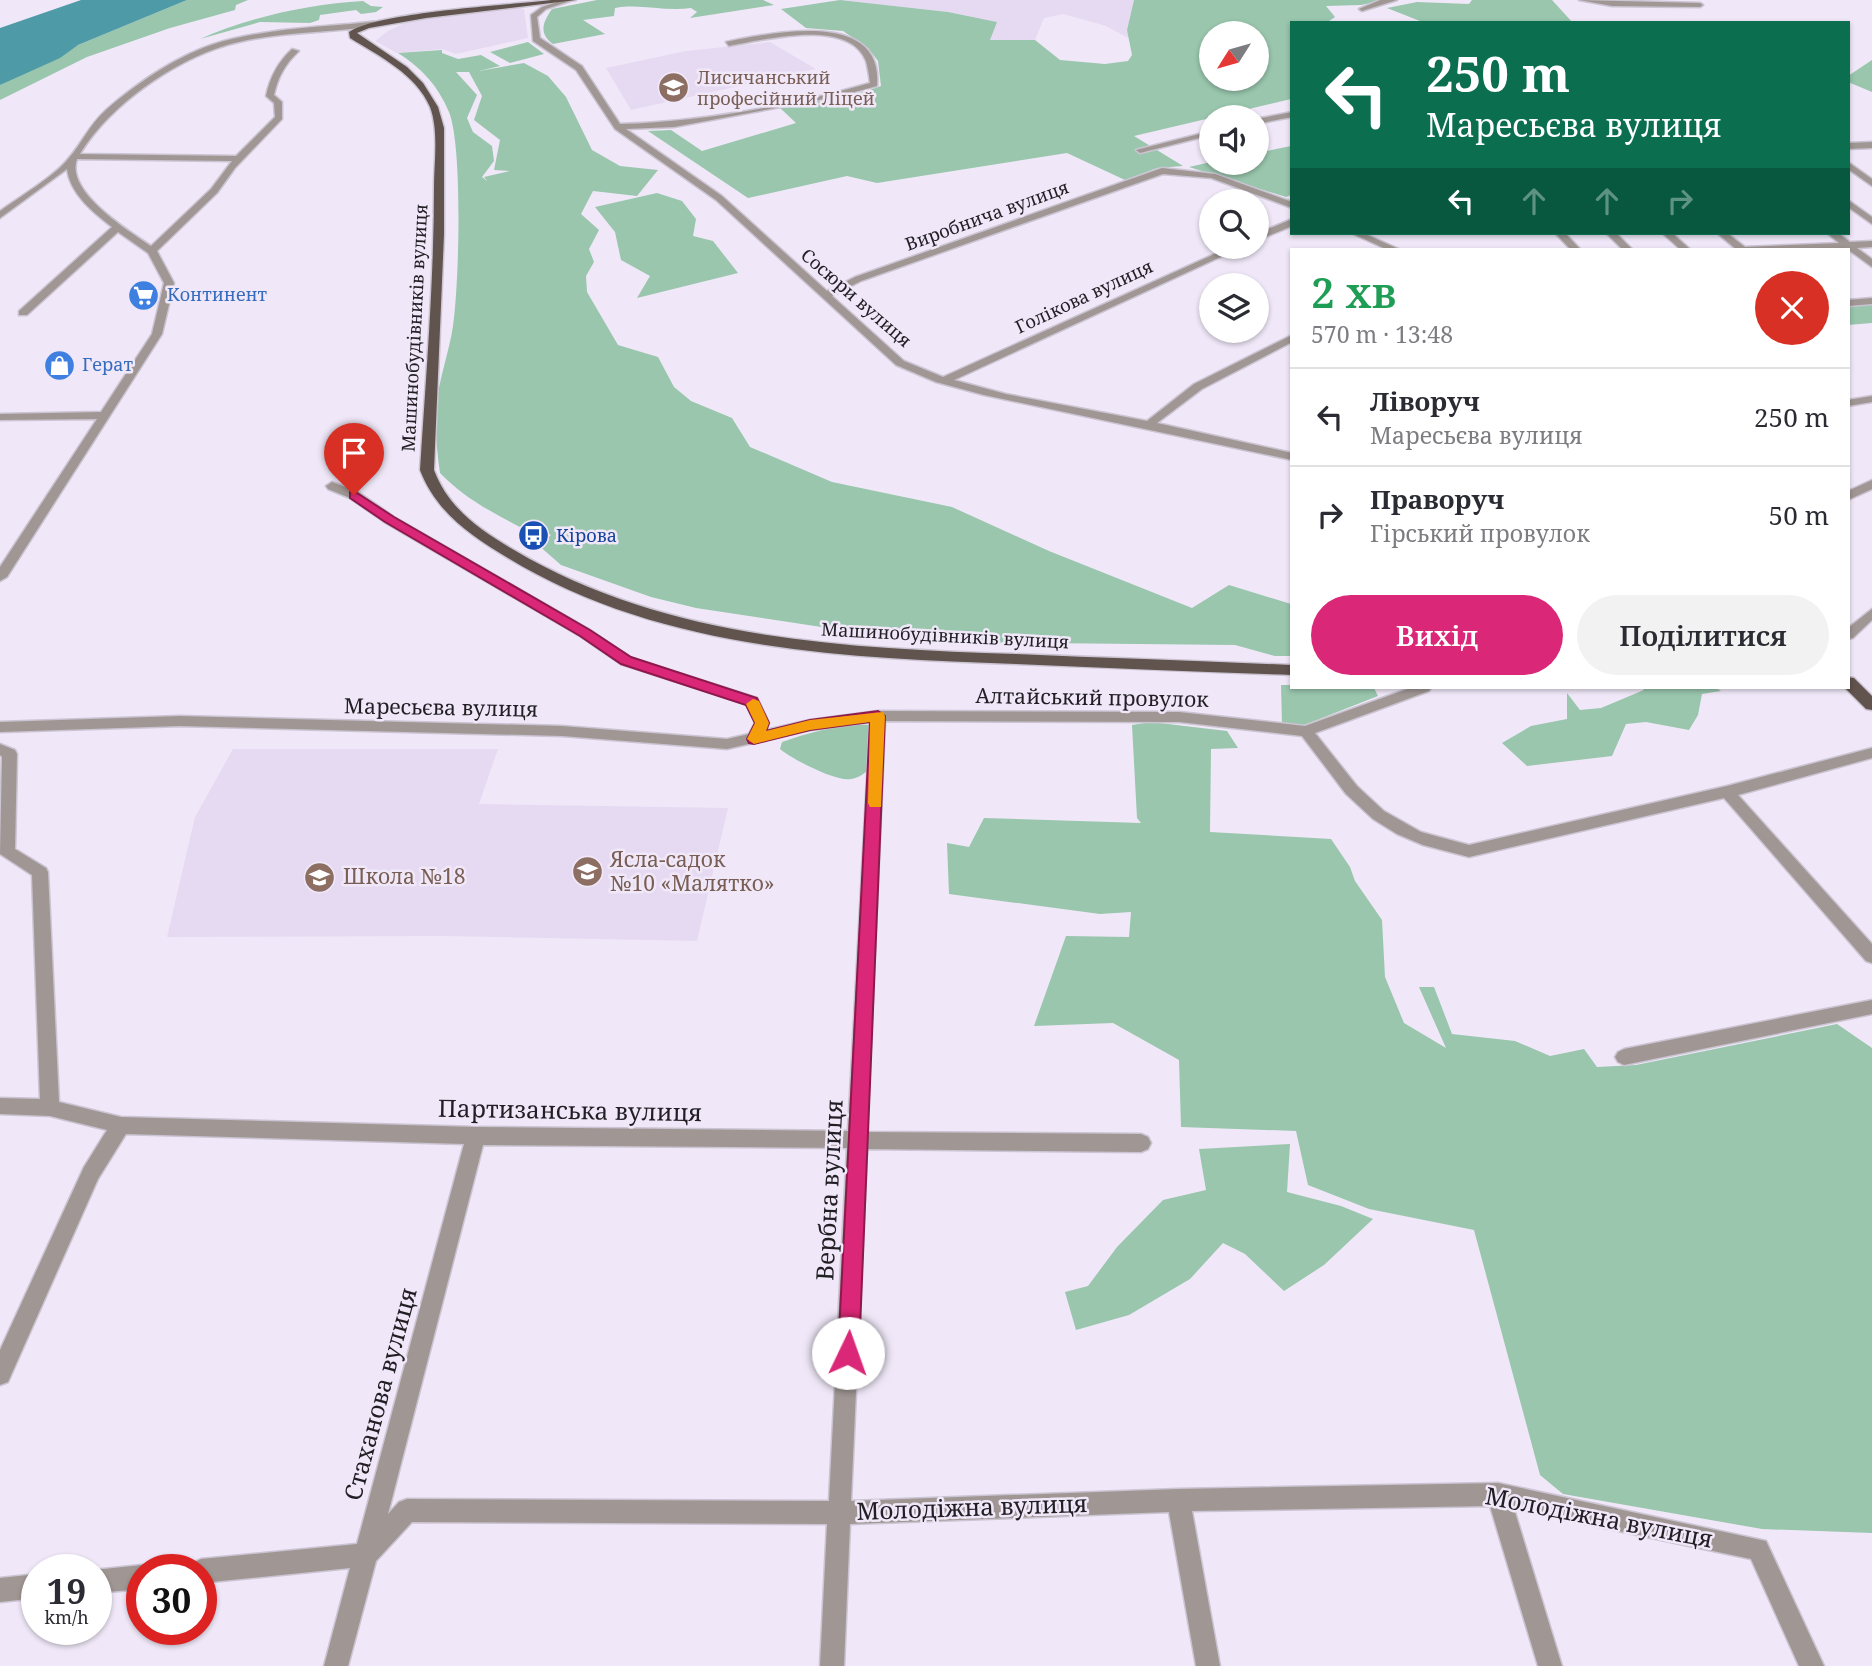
<!DOCTYPE html>
<html lang="uk">
<meta charset="utf-8">
<style>
body{margin:0;font-family:"Noto Serif",serif;background:#f2f2f3;color:#2b2b33;height:100vh;display:flex;flex-direction:column;font-size:26px;white-space:nowrap}
*{box-sizing:border-box;margin:0}
p{font-size:23px;color:#7c7c81}
.icon{flex:none;width:38px;height:38px;fill:none;stroke:currentColor;stroke-width:2;stroke-linecap:round;stroke-linejoin:round}
.map{position:relative;flex:1;overflow:hidden}
.panel{position:absolute;left:1290px;top:248px;width:560px;height:441px;display:flex;flex-direction:column;background:#fff;border-radius:0px;box-shadow:0 2px 5px #0004}
.panel>*{flex:none}
.hud{position:absolute;left:1290px;top:21px;width:560px;height:214px;border-radius:0px;box-shadow:0 2px 5px #0004;background:#0b6e4f;color:#fff;overflow:hidden}
.needle{width:46px;rotate:233deg}
.tools{position:absolute;left:1199px;top:21px;display:grid;gap:14px}
.tools a{display:grid;place-items:center;width:70px;height:70px;border-radius:50%;background:#fff;box-shadow:0 2px 5px #0004;font-size:35px}
.speed{position:absolute;left:21px;top:1554px;display:flex;gap:14px;font-size:35px;font-weight:700;text-align:center}
.speed>*{display:grid;place-content:center;width:91px;height:91px;border-radius:50%;background:#fff;box-shadow:0 2px 5px #0004;line-height:1}
.speed small{font-size:18px;font-weight:400}
.speed .limit{border:10px solid #d22;background:#fff;color:#111}
.pin{position:absolute;display:grid;place-items:center;width:60px;height:60px;color:#fff;margin:-72px -30px;border-radius:50% 50% 50% 0;rotate:-45deg;box-shadow:0 0 7px #0007}
.pin .icon{rotate:45deg}
.me{position:absolute;width:77px;margin:-38px;rotate:3deg;stroke-linejoin:round;filter:drop-shadow(0 0 5px #0008)}
.turn{display:flex;align-items:center;gap:24px;height:147px;padding:0 21px;font-size:32px}
.turn .icon{width:91px;height:91px;stroke-width:2.5}
.turn b{display:block;font-size:49px;line-height:60px}
.lanes{display:flex;align-items:center;height:66px;padding:0 21px;background:#0003;justify-content:center;gap:35px;direction:ltr}
.lanes .off{opacity:.35}
.round{display:grid;place-items:center;flex:none;width:74px;height:74px;border-radius:37px;background:#f2f2f3}
.overview{display:flex;align-items:center;justify-content:space-between;height:119px;padding:0 21px}
h1{font-size:42px;font-weight:600;line-height:52px;color:#1e9e55}
.primary-button{display:flex;gap:14px;margin-top:auto;padding:14px 21px}
.primary-button a{flex:1;height:80px;border-radius:42px;background:#db2777;color:#fff;font-size:28px;font-weight:600;line-height:80px;text-align:center}
.primary-button a+a{background:#f2f2f3;color:#2b2b33}
ul{padding:0;list-style:none}
li{display:flex;align-items:center;gap:21px;height:98px;padding:0 21px;border-top:2px solid #e1e1e2}
li div{flex:1}
li b{display:block;font-size:26px}
li em{font-style:normal}
.map>svg:first-child{display:block}
.built{fill:#e6daf2}
.green{fill:#99c6ad;fill-rule:evenodd}
.water{fill:#4e9aa6}
.lines{fill:none;stroke-linecap:round;stroke-linejoin:round}
.minor-casing{stroke:#cbc4d2;stroke-width:3}
.primary-casing{stroke:#cbc4d2;stroke-width:3}
.minor{fill:#a09794;fill-rule:evenodd}
.primary{fill:#61534e;fill-rule:evenodd}
.route{fill:#db2777;stroke:#8e194d;stroke-width:2}
.slow{fill:#f59e0b}
.labels{text-anchor:middle;stroke-width:5;stroke-linejoin:round;paint-order:stroke}
.far-education-label{font-size:18px;fill:#785e54;stroke:#f0e8f8;text-anchor:start}
.far-street-label{font-size:18px;fill:#211e24;stroke:#f0e8f8}
.far-shop-label{font-size:18px;fill:#366cbe;stroke:#f0e8f8;text-anchor:start}
.far-transit-label{font-size:18px;fill:#164399;stroke:#f0e8f8;text-anchor:start}
.street-label{font-size:21px;fill:#211e24;stroke:#f0e8f8}
.education-label{font-size:21px;fill:#785e54;stroke:#f0e8f8;text-anchor:start}
.near-street-label{font-size:24px;fill:#211e24;stroke:#f0e8f8}
</style>
<div class="map">
<svg width="1872" height="1666" viewBox="0 0 1872 1666">
<rect width="100%" height="100%" fill="#f0e8f8"/>
<g class="built">
<path d="M840 0H1137H1134L1127 30 1130 39 1106 26 1063 14 1044 18 1035 40H989L996 22 948 12Z"/>
<path d="M515 7 524 9 528 38 456 54 442 49 397 53 375 41 388 31 410 20Z"/>
<path d="M770 42 816 69 631 110 606 68 686 51Z"/>
<path d="M233 749H498L479 804 728 808 697 941 443 936 167 937 195 817Z"/>
</g>
<g class="green">
<path d="M187 0H248L236 5 235 10 170 28 87 57 0 100V85L78 45Z"/>
<path d="M597 0H763L774 5 690 18 697 12 691 8C665 12 640 3 615 8L614 16 583 20 605 34 553 44C538 33 543 22 552 9Z"/>
<path d="M840 0 948 12 997 22 990 40H1035L1060 60 1105 64 1128 61 1132 55 1127 30 1134 0H1384L1361 5 1326 6 1335 17 1326 23H1292L1291 99 1134 136 1183 166 1157 168 1125 180 1067 153 877 183 847 176 748 198 648 131 671 130 702 151 796 123 779 107 864 92 881 86 878 61 868 48 843 31 806 28 781 9ZM1211 33H1256V79H1211Z"/>
<path d="M1472 0H1552L1573 23H1425L1387 8 1417 2 1469 4Z"/>
<path d="M363 1 371 6 383 7 376 12 361 14 356 10 320 15 319 20 310 23 260 22 200 39C250 17 309 4 363 1Z"/>
<path d="M528 42 544 54 510 63 490 52Z"/>
<path d="M442 50V53L458 59 481 55 500 66 479 71 524 63 548 76 566 97 592 150 620 166 658 170 637 196 593 191 581 214 599 230 589 249 594 262 586 276 587 292 618 345 658 357 674 387 691 401 732 418 750 447 832 482 952 507 1049 551 1192 608 1229 585 1291 604V656H1275L1235 645 948 642 828 628 696 608 651 597 561 565 537 544 551 535 532 524 526 530C495 514 465 499 440 473 437 453 435 430 436 409 438 381 449 353 453 326 459 286 463 147 449 112 438 86 422 68 398 53ZM456 72H469L482 96 474 120 500 140 494 170 510 171 484 177 487 181 482 177 494 161 492 146 473 132 467 118 477 95Z"/>
<path d="M1872 60V92L1848 82V76Z"/>
<path d="M1291 146V195L1286 197 1189 167 1211 162 1256 163 1257 153Z"/>
<path d="M657 193 682 201 696 219 693 236 713 241 738 273 637 298 650 276 621 260 615 232 595 207Z"/>
<path d="M1872 297V323L1848 325V299Z"/>
<path d="M1281 685H1291L1292 688H1374L1378 696 1299 727 1282 726Z"/>
<path d="M1642 688H1716L1721 691 1702 694 1698 715 1689 730 1646 722 1626 724 1612 756 1527 766 1502 743 1531 726 1567 719V693L1580 710 1601 708 1644 690Z"/>
<path d="M1151 722 1227 731 1238 748 1211 749 1210 832 1331 839 1350 867 1355 881 1382 920 1385 977 1404 1023 1446 1048 1419 987H1434L1452 1034 1515 1041 1550 1056 1584 1049 1597 1067 1636 1065 1837 1024 1872 1048V1533L1762 1529 1563 1494 1540 1475 1474 1230 1369 1209 1308 1185 1296 1131 1181 1127 1179 1060 1113 1023 1034 1026 1066 936 1129 937 1131 912 1100 914 949 894 947 843 969 847 984 818 1141 823 1137 818 1132 725Z"/>
<path d="M870 725V768C865 773 859 778 851 779 836 782 792 759 780 749L782 742C808 733 842 723 870 725Z"/>
<path d="M1290 1144 1287 1192 1341 1206 1373 1219 1324 1265 1284 1291 1245 1254 1223 1243 1190 1279 1129 1315 1076 1330 1065 1292 1088 1286 1117 1247 1163 1200 1206 1190 1199 1149Z"/>
</g>
<path class="water" d="M81 0H187L78 45 60 58 0 85V28Z"/>
<g class="lines">
<defs>
<g id="minor">
<path d="M563 0H573L546 9 537 17 540 38 582 66 620 124C700 122 794 105 870 83 869 76 868 68 866 61 849 17 763 40 729 46L726 42C770 33 884 8 877 86L840 96 674 127 626 129 722 196 827 291 855 277 1162 168 1215 174 1292 202V208L1211 178 1163 174 861 281 832 296 904 361 943 377 1230 247H1242L954 380 1006 394 1147 421 1194 384 1292 335V342L1202 389 1157 423 1292 453V460L984 395 936 382 896 365 716 200 615 129 576 70 533 41 531 15 542 7Z"/>
<path d="M1380 0H1397L1362 11 1359 9Z"/>
<path d="M1579 0 1700 3 1703 5 1700 7 1612 6Z"/>
<path d="M380 21 383 25C335 33 285 31 239 42 181 55 111 103 80 154L236 156 275 117 274 103 266 96C270 77 278 62 292 49L299 51C285 64 278 77 274 95L282 102V119L235 168 217 193 157 251 174 283 162 334 7 577 0 581V567L97 419 0 420V414L101 412 152 334 164 283 148 253 118 232 27 315H19V311L112 227C94 213 70 194 67 169L0 218V211C18 198 56 175 68 159 83 142 88 126 107 109 136 84 174 58 211 45 261 28 328 27 380 21ZM77 159 232 161 211 189 151 246C129 231 65 192 77 159Z"/>
<path d="M1292 112V117L1256 124V119Z"/>
<path d="M1211 131V135L1140 153 1136 150Z"/>
<path d="M1872 142V148L1848 149V143Z"/>
<path d="M1848 162 1872 179V186L1848 169Z"/>
<path d="M1848 200 1872 217V224L1848 207Z"/>
<path d="M1292 219V226L1256 241V234Z"/>
<path d="M1351 233H1363L1401 250H1388Z"/>
<path d="M1555 233H1565L1581 250H1571Z"/>
<path d="M1606 233H1616L1633 250H1623Z"/>
<path d="M1662 233H1672L1691 250H1681Z"/>
<path d="M1717 233H1727L1745 247 1839 243 1827 233H1838L1850 242 1872 241V247L1857 248 1872 259V267L1846 248 1737 250Z"/>
<path d="M1872 298V304L1848 306V300Z"/>
<path d="M1872 396V402L1848 406V400Z"/>
<path d="M1872 480V489L1848 500V491Z"/>
<path d="M332 482 358 492 394 517 590 630 631 658 757 698 769 723 766 730 810 720 878 711 1179 712 1305 726 1410 688H1431L1429 691 1315 733 1357 786 1384 811 1421 832 1469 845 1727 786 1872 748V758L1738 795 1872 944V963L1866 961 1724 798 1469 857 1423 845 1397 834 1373 819 1346 794 1302 736 1179 722 885 721 867 1132 1141 1134 1148 1137 1151 1143 1148 1149 1141 1152 867 1149 851 1501 1178 1489 1498 1483 1766 1541 1824 1666H1799L1751 1559 1514 1509 1562 1666H1538L1490 1506 1192 1511 1220 1666H1196L1169 1512 850 1524 844 1666H820L827 1524 412 1522 376 1561 348 1666H324L350 1568 201 1583V1570H190L193 1563 201 1559 357 1544 464 1144 126 1134 98 1179 8 1382 0 1385V1350L84 1167 107 1130 50 1116 0 1114V1098L40 1099 32 875 0 854 2 757 0 755V744L15 750 17 754 15 849 46 868 48 872 59 1102 121 1117 476 1127 848 1131 870 722 810 730 727 749 562 736 180 726 0 732V722L180 716 562 726 727 739 749 734 755 723 746 704 621 664 580 636 386 523 350 498 328 489 326 486ZM483 1145 847 1148 829 1501 407 1499 399 1502 388 1514Z"/>
<path d="M1872 609V620L1853 638 1848 639V628Z"/>
<path d="M1872 1000V1014L1624 1065 1618 1062 1615 1057 1618 1052 1624 1049Z"/>
<path d="M142 1565 151 1570H142V1589L96 1593 94 1570Z"/>
<path d="M37 1574V1598L0 1602V1578Z"/>
</g>
<g id="primary">
<path d="M551 0H576L426 18 369 28 357 33 407 67 423 83 438 107 444 128V234L434 470C448 508 480 530 514 550 666 640 845 648 1016 654 1108 658 1200 661 1292 665V675C1200 672 1108 668 1016 664 844 658 659 650 508 558 471 536 436 512 420 470 426 376 434 281 434 187 434 162 439 131 430 107 416 74 379 56 350 38L349 32C378 12 510 5 551 0Z"/>
<path d="M1848 677 1854 678 1872 696V710L1866 709 1845 688H1848Z"/>
</g>
</defs>
<use href="#minor" class="minor-casing"/>
<use href="#primary" class="primary-casing"/>
<use href="#minor" class="minor"/>
<use href="#primary" class="primary"/>
</g>
<path class="route" d="M354 491 394 517 590 630 631 657 757 698 769 723 766 731 810 720 878 711 885 716 859 1353 856 1361 848 1364 841 1361 838 1353 870 722 810 730 754 744 749 743 747 739 755 723 746 705 621 664 580 636 385 522 350 498V492Z"/>
<path class="slow" d="M753 699 759 701 769 723 766 731 810 720 883 712 885 716 881 807H870L868 803 870 722 810 730 754 744 747 739 755 723 746 704Z"/>
<defs>
<symbol id="university-disc" viewBox="-11 -11 22 22"><circle r="9.5" fill="#8d6e63" stroke="#f0e8f8"/><path d="M0-5L7-2L0 1L-7-2ZM-4 1L0 2.5L4 1V4Q0 6-4 4Z" fill="#fff"/></symbol>
<symbol id="supermarket-disc" viewBox="-11 -11 22 22"><circle r="9.5" fill="#3f7fe0" stroke="#f0e8f8"/><path d="M-6-5.5h2.5l.6 2H6L4.5 2H-2.5L-4.4-4H-6ZM-1.5 3.2a1.3 1.3 0 1 0 .1 0ZM3 3.2a1.3 1.3 0 1 0 .1 0Z" fill="#fff"/></symbol>
<symbol id="shop-disc" viewBox="-11 -11 22 22"><circle r="9.5" fill="#3f7fe0" stroke="#f0e8f8"/><path d="M-5-2.5h2.3a2.7 3.5 0 0 1 5.4 0H5L5.5 6h-11ZM-1.5-2.5h3a1.5 2.3 0 0 0-3 0Z" fill="#fff"/></symbol>
<symbol id="bus-disc" viewBox="-11 -11 22 22"><circle r="9.5" fill="#1a4fb4" stroke="#f0e8f8"/><path d="M-5-6H5V4H4V6H2V4H-2V6H-4V4H-5ZM-3.5-4V0h7V-4ZM-3.5 1.2v1.5H-2V1.2ZM2 1.2v1.5H3.5V1.2Z" fill="#fff"/></symbol>
<symbol id="school-disc" viewBox="-11 -11 22 22"><circle r="9.5" fill="#8d6e63" stroke="#f0e8f8"/><path d="M0-5L7-2L0 1L-7-2ZM-4 1L0 2.5L4 1V4Q0 6-4 4Z" fill="#fff"/></symbol>
</defs>
<g fill-rule="evenodd">
<use href="#university-disc" x="656" y="70" width="35" height="35"/>
<use href="#supermarket-disc" x="126" y="278" width="35" height="35"/>
<use href="#shop-disc" x="42" y="348" width="35" height="35"/>
<use href="#bus-disc" x="516" y="518" width="35" height="35"/>
<use href="#school-disc" x="570" y="854" width="35" height="35"/>
<use href="#school-disc" x="302" y="860" width="35" height="35"/>
</g>
<g class="labels">
<g class="far-education-label">
<text x="697" y="84">Лисичанський<tspan x="697" dy="21">професійний Ліцей</tspan></text>
</g>
<g class="far-street-label">
<text transform="translate(987 216) rotate(-20)" y="6">Виробнича вулиця</text>
<text transform="translate(1084 297) rotate(-25)" y="6">Голікова вулиця</text>
<text transform="translate(856 298) rotate(41)" y="6">Сосюри вулиця</text>
<text transform="translate(415 328) rotate(-87)" y="6">Машинобудівників вулиця</text>
<text transform="translate(945 636) rotate(3)" y="6">Машинобудівників вулиця</text>
</g>
<g class="far-shop-label">
<text x="167" y="301">Континент</text>
<text x="82" y="371">Герат</text>
</g>
<g class="far-transit-label">
<text x="556" y="542">Кірова</text>
</g>
<g class="street-label">
<text transform="translate(1092 698) rotate(1)" y="7">Алтайський провулок</text>
<text transform="translate(441 708) rotate(1)" y="7">Маресьєва вулиця</text>
</g>
<g class="education-label">
<text x="610" y="867">Ясла-садок<tspan x="610" dy="24">№10 «Малятко»</tspan></text>
<text x="343" y="884">Школа №18</text>
</g>
<g class="near-street-label">
<text transform="translate(570 1111) rotate(1)" y="8">Партизанська вулиця</text>
<text transform="translate(830 1190) rotate(-87)" y="8">Вербна вулиця</text>
<text transform="translate(381 1394) rotate(-75)" y="8">Стаханова вулиця</text>
<text transform="translate(972 1508) rotate(-2)" y="8">Молодіжна вулиця</text>
<text transform="translate(1599 1518) rotate(11)" y="8">Молодіжна вулиця</text>
</g>
</g>
</svg>
<div class="tools">
<a><svg class="needle" viewBox="-14 -14 28 28"><path d="M0-13l5 13h-10z" fill="#e53935"/><path d="M0 13l5-13h-10z" fill="#7c7c81"/></svg></a>
<a><svg class="icon" aria-label="sound" viewBox="0 0 24 24"><path d="M4 9h4l5-4v14l-5-4H4zM17 9q2 3 0 6"/></svg></a>
<a><svg class="icon" aria-label="search" viewBox="0 0 24 24"><circle cx="10" cy="10" r="6"/><path d="M15 15l6 6"/></svg></a>
<a><svg class="icon" aria-label="layers" viewBox="0 0 24 24"><path d="M12 4l9 5-9 5-9-5zM3 14l9 5 9-5"/></svg></a>
</div>
<div class="speed"><div>19<small>km/h</small></div><div class="limit">30</div></div>
<div class="pin" style="left:354px;top:495px;background:#d93025"><svg class="icon" aria-label="arrive" viewBox="0 0 24 24"><path d="M6 21V4h12l-3 4 3 4H6"/></svg></div>
<svg class="me" style="left:848px;top:1353px" viewBox="-20 -20 40 40"><circle r="19" fill="#fff"/><path d="M0-13L10 11 0 6-10 11z" fill="#db2777"/></svg>
<div class="hud">
<div class="turn"><svg class="icon" aria-label="left" viewBox="0 0 24 24"><path d="M17 20v-9H6M10 6l-5 5 5 5"/></svg><div><b>250 m</b>Маресьєва вулиця</div></div>
<div class="lanes"><svg class="icon" aria-label="left" viewBox="0 0 24 24"><path d="M17 20v-9H6M10 6l-5 5 5 5"/></svg><svg class="icon off" aria-label="ahead" viewBox="0 0 24 24"><path d="M12 20V5M6 11l6-6 6 6"/></svg><svg class="icon off" aria-label="ahead" viewBox="0 0 24 24"><path d="M12 20V5M6 11l6-6 6 6"/></svg><svg class="icon off" aria-label="right" viewBox="0 0 24 24"><path d="M7 20v-9h11M14 6l5 5-5 5"/></svg></div>
</div>
<section class="panel">
<div class="overview"><div><h1>2 хв</h1><p>570 m · 13:48</p></div><a class="round" style="background:#d93025;color:#fff"><svg class="icon" aria-label="close" viewBox="0 0 24 24"><path d="M6 6l12 12M18 6L6 18"/></svg></a></div>
<ul>
<li><svg class="icon" aria-label="left" viewBox="0 0 24 24"><path d="M17 20v-9H6M10 6l-5 5 5 5"/></svg><div><b>Ліворуч</b><p>Маресьєва вулиця</p></div><em>250 m</em></li>
<li><svg class="icon" aria-label="right" viewBox="0 0 24 24"><path d="M7 20v-9h11M14 6l5 5-5 5"/></svg><div><b>Праворуч</b><p>Гірський провулок</p></div><em>50 m</em></li>
</ul>
<div class="primary-button"><a>Вихід</a><a>Поділитися</a></div>
</section>
</div>
